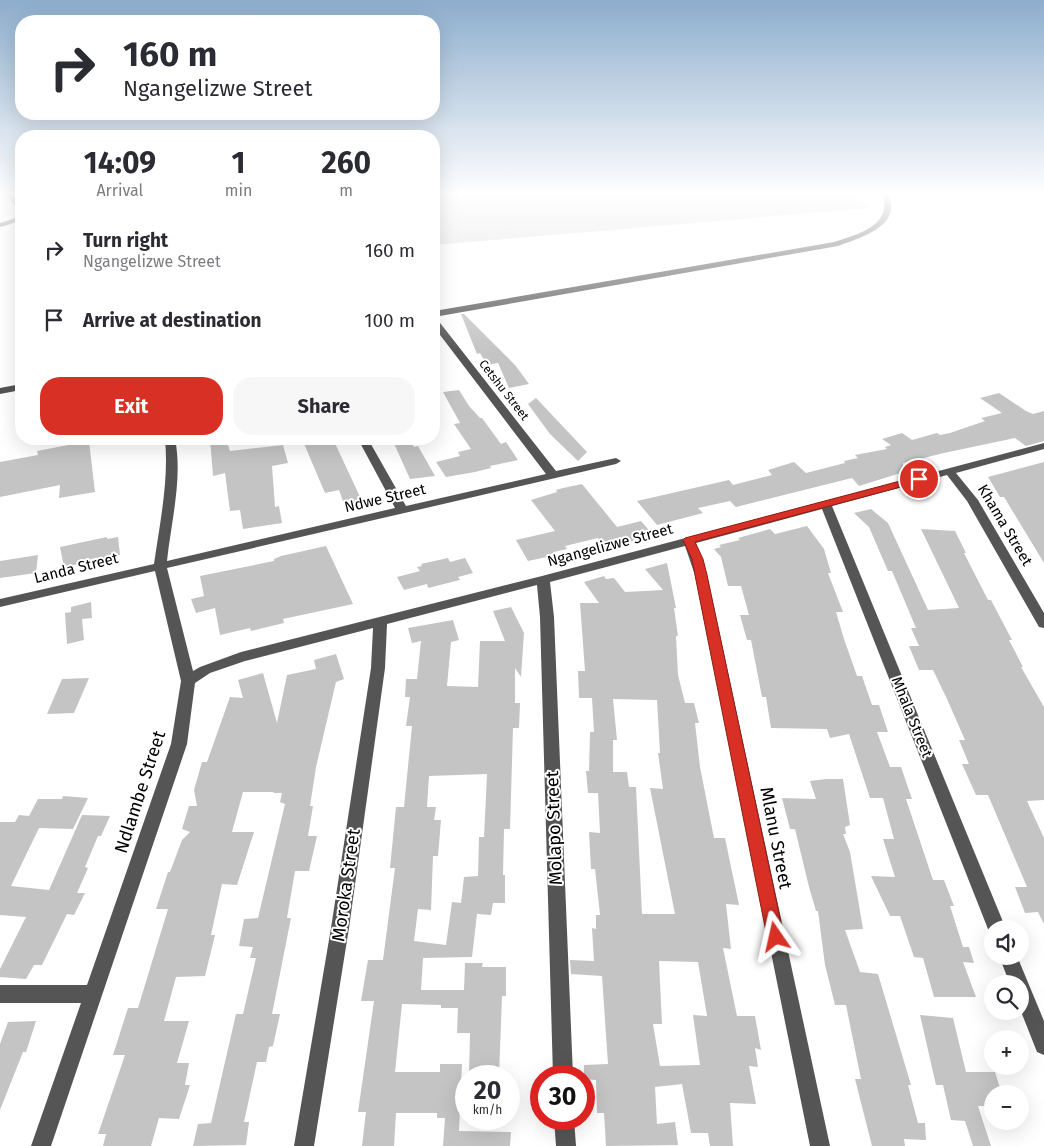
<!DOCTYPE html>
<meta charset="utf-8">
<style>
body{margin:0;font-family:"Fira Sans",sans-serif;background:#f7f7f7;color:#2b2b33;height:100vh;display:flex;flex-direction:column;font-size:19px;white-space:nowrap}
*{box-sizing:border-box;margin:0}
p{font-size:16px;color:#7c7c81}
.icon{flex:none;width:28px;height:28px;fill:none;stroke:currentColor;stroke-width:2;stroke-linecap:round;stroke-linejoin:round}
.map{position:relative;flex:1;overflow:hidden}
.sheet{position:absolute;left:15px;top:130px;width:425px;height:315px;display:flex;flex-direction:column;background:#fff;border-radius:20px;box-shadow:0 5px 20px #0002}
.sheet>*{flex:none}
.banner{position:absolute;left:15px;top:15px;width:425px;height:105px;border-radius:20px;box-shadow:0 5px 20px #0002;background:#fff;color:#2b2b33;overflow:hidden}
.tools{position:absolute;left:984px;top:920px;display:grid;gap:10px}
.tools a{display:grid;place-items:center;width:45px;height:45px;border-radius:50%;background:#fff;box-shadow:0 5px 20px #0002;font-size:25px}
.speed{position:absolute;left:455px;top:1065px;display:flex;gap:10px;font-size:25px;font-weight:700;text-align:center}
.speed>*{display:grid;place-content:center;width:65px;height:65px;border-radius:50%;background:#fff;box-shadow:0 5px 20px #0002;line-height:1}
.speed small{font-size:12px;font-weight:400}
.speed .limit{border:8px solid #d22;background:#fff;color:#111}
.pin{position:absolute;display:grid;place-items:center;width:42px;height:42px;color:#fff;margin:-21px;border:2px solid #fff;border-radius:50%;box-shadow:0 1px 5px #0007}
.me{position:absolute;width:55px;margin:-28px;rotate:349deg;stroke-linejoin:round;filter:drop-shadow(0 0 4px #0008)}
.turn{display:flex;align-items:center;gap:18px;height:105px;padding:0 25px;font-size:22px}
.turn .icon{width:65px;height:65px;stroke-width:2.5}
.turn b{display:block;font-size:35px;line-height:42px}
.eta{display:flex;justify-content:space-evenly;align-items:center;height:85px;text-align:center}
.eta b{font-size:30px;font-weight:700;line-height:35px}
.action{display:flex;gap:10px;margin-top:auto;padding:10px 25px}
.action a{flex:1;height:58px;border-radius:20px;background:#d93025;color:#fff;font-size:20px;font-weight:700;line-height:58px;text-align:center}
.action a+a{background:#f7f7f7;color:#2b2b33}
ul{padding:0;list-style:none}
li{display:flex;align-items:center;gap:15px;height:70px;padding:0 25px}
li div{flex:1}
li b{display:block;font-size:19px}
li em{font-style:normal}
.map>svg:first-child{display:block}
.green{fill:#dcdcdc}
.building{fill:#c4c4c4;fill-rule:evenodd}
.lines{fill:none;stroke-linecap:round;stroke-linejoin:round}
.minor{fill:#555;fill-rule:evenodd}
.route{fill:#d93025;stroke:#8d1f18}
.labels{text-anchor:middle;stroke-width:4;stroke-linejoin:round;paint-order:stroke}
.far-street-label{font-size:12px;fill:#000;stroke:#fff}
.street-label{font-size:15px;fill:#000;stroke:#fff}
.near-street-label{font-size:18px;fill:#000;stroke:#fff}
</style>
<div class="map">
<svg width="1044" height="1146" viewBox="0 0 1044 1146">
<rect width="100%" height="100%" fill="#fff"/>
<path class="green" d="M434 193H852L869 208 434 245Z"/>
<g class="building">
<path d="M461 314H464L515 365 529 384 509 388 498 363 487 365 480 353 477 354Z"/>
<path d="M459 390 469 406 480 418H482L501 444 506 442 518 460 490 466 491 468 475 472 446 477 436 462 460 456 458 452 471 449 454 424 460 423 443 392Z"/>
<path d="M999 393 1026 411 1033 414 1044 411V441L1026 446 1015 438 944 453 903 463V467L907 471 859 486 852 478 736 507 730 501 698 508 703 513 657 525 637 501 729 480 733 485 772 475 768 470 794 462 806 473 841 464 845 463 844 461 858 458 855 455 887 449 885 447 891 445 882 439 902 433 912 440 937 433 940 435 950 433 985 421 981 418 1002 413 980 398Z"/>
<path d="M536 398 587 452 578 461 550 434 528 404Z"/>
<path d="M210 439H226L230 451 283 445 288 463 272 466 275 507 279 506 282 523 243 529 240 510 230 511 225 473 213 476Z"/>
<path d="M302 439H333L362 501 344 504 339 490 325 493Z"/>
<path d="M392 439H410L414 447 418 446 435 476 410 479Z"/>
<path d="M89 441 95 492 59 498 60 485 0 497V462L38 455 37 451Z"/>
<path d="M1044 462V563L1004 497H1000L988 477Z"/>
<path d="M582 484 617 527 641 521 654 536 604 548 598 538 565 546 567 549 554 552 556 555 528 561 516 540 555 531 531 500 557 492 556 490 563 488Z"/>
<path d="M871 509 888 523 928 610 959 608 921 529 955 531 966 553H964L988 600H991L1012 640H1009L1023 667H1021L1044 707V800L1027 801 1044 838V924L1038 912 1025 913 1015 887H1027L988 795H976L962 764H969L959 740H965L947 699 933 670H919L909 646H919L911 628H916L892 571H888L869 527 854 513Z"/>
<path d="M807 526 824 549 831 573H828L843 612H836L844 639 857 676H862L872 705H879L888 732H877L890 767H901L912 799H906L933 880H944L954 906H950L963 947H969L974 963 963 962 976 997H934L923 958 914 957 900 916H890L871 876 895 877 883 839H894L883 798H870L849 734 830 738 827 729 771 728 766 697H762L751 640H747L740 615H749L741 586H728L721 557 714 549 721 547 719 545 740 540 738 538 770 529 775 534Z"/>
<path d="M107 537V539L118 537 120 555 64 567 60 547Z"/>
<path d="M326 546 353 604 283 619 284 623 251 631 250 628 220 635 215 608 196 613 191 599 204 596 200 576 274 561V559L281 556Z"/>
<path d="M38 555 36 573 0 578V561Z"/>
<path d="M448 558 450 562 465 558 473 573 458 577 460 580 428 588 427 584 404 590 397 577 420 571 417 567 422 566 421 564Z"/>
<path d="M667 563 676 608H674L678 636H676L678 675 685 703H694L699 723H695L700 767 714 838H725L739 905 726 904 731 949 723 948 737 1016H755L761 1050 755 1048 758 1067 749 1066 756 1104 730 1103 733 1146H710L708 1133H691L682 1084 655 1087 657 1124 675 1122 678 1145 606 1146 604 1113H597L596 1080 584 1079V1065L608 1064 602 976 571 974 570 960 594 961 592 928 596 929V915H600L595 869H591L589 832 600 833 598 793H588L586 771H589L590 732H594L592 698H579L578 671H585L580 603H599L584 582 604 576 606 579 614 578 625 592 663 590 645 569ZM613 699 657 700 660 753H658L663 789 650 788 675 914H642L636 787H629L627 772H613V740H617ZM659 961 698 962 707 1016 693 1015 700 1065 660 1066 653 1024H662Z"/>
<path d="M91 602 92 618 82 619 84 640 67 644 65 613 71 612V607Z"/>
<path d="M511 607 524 633 521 677 515 668V703H520L519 728H513L510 829H504L503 875H505V903H493L491 915 477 914 472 957 423 958 421 990H464L465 963H483L482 967H506V996H502L499 1076H469L470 1033H457L458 1008H441V1005L402 1004 395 1072H440V1064H462L459 1131 511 1132 510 1146H443L445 1118H437V1113H396L394 1146H362L366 1112H358L374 1001H361L368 960H383L395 868H390L396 807H404L412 726H406L410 697H405L406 679H417L421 641 412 643 408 628 453 620 459 640 451 642 447 686 478 687 480 641H505L493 611ZM487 774 484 837H479L478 876 464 877 461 903 452 902 446 945 414 941 418 909 431 910 433 856H438L441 820H434L436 807H427L429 776Z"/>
<path d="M336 654 344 679 336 682 316 767 310 806H313L308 836H317L309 871H295L287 918H291L272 1014H280L273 1046 269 1047 266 1062H257L244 1122H249L246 1145 193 1146 198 1124 211 1123 236 1014H243L256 958H250L253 947 239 946 244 919 258 918 285 804 280 802 282 793H273L274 792H243L232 832H254L237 885 222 884 211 935H215L205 976 176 977 164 1021H189L177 1063H189L185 1085H190L179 1119 159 1118 151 1146H103L106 1134H98L125 1055H113L128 1008H138L168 909H156L168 872H170L182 840 190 832 182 829 189 806H197L194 790 202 762H207L230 697 243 698 238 680 263 673 277 723 287 675 316 669 314 660Z"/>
<path d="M89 678 74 713 47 714 62 679Z"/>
<path d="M826 779H843L850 825 845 827 846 834H843L850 852 863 929 845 930 860 972 878 974 911 1085H908L918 1123H925L926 1140 904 1139 905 1146H872L855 1079H861L846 1005H835L825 965 818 911H816L809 887 795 829H790L782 798 816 799 810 781Z"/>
<path d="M63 796 88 798 73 829 39 828 11 886 49 890 82 815 110 816 101 836H98L85 867 88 868 77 893H85L74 915 67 914 42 965H34L26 979 0 977V969L26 917 0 915V822H15L19 815 29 816 38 799H62Z"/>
<path d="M920 1015 953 1018 966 1072H995L1002 1094H992V1106H978L991 1146H973L965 1121 951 1120 943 1085H936Z"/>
<path d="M36 1021 26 1052H23L0 1110V1044L8 1022Z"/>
</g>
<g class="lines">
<g class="minor">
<path d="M1 193 12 194C28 216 25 221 0 227V223L13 219 20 213 8 196Z"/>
<path d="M882 193H888C903 226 862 237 838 246L434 317V311L834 242C858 234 894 225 882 193Z"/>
<path d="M434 318 437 319 556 471 616 458 621 461 616 464 167 568 193 671 200 667 241 652 542 576 1044 443V449L956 473 978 500 1044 613V628L1039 627 967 501 947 475 832 506 1006 929H992V935L988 929 822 509 696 543 707 575 830 1146H810L695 575 685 546 550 582 554 617 573 1076H553L540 617 537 585 387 624 385 668 349 928 314 1146H294L331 928 371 668 373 628 245 661 210 673 195 683 187 744 51 1146H31L81 1003H0V985H87L171 744 181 681 155 571 0 607V599L154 564C160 522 169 480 165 439H175C183 478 171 522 167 561L395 508 358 439H368L406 506 546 474 434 327Z"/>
<path d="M21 384V390L0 394V388Z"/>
<path d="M999 956H1017L1044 1021V1055L1037 1052 1020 1009V984H1010Z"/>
<path d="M554 1119H574L576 1146H556Z"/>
</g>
</g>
<linearGradient id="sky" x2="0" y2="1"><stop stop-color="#8cadcc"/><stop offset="0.55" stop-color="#fff"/><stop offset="1" stop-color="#fff" stop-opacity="0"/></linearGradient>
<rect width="1044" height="353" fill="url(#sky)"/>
<path class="route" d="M919 476 923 477V481L695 542 703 559 707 575 784 937 781 942 776 944 770 942 767 937 695 575 692 559 683 540 685 538Z"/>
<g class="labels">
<g class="far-street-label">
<text transform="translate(504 390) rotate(52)" y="4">Cetshu Street</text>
</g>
<g class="street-label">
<text transform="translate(385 498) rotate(-13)" y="5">Ndwe Street</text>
<text transform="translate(1005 525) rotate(59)" y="5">Khama Street</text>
<text transform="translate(610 545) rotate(-15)" y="5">Ngangelizwe Street</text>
<text transform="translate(76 568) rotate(-14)" y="5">Landa Street</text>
<text transform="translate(912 717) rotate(68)" y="5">Mhala Street</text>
</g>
<g class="near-street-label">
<text transform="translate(140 792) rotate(-72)" y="6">Ndlambe Street</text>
<text transform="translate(554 828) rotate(-92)" y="6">Molapo Street</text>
<text transform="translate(776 838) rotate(79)" y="6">Mlanu Street</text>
<text transform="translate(346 885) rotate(-82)" y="6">Moroka Street</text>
</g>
</g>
</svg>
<div class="tools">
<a><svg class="icon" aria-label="sound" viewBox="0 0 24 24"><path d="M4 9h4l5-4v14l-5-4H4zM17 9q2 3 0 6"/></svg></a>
<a><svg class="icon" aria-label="search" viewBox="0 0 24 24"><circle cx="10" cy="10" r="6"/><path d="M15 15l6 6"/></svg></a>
<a>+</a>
<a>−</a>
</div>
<div class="speed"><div>20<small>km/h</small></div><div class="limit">30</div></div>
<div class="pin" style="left:919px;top:479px;background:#d93025"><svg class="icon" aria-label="arrive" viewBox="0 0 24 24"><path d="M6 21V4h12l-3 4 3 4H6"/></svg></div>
<svg class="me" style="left:776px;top:937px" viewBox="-20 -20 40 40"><path d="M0-17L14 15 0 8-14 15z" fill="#d93025" stroke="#fff" stroke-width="4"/></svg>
<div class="banner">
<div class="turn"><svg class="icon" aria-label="right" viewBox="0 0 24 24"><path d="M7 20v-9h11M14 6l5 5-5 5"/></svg><div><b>160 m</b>Ngangelizwe Street</div></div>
</div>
<section class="sheet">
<div class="eta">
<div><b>14:09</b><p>Arrival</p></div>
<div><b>1</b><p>min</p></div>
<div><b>260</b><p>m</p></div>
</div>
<ul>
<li><svg class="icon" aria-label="right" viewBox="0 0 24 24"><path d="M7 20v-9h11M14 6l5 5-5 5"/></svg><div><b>Turn right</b><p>Ngangelizwe Street</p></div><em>160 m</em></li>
<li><svg class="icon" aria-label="arrive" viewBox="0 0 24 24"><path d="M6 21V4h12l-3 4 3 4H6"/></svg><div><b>Arrive at destination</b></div><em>100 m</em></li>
</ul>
<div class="action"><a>Exit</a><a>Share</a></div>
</section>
</div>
